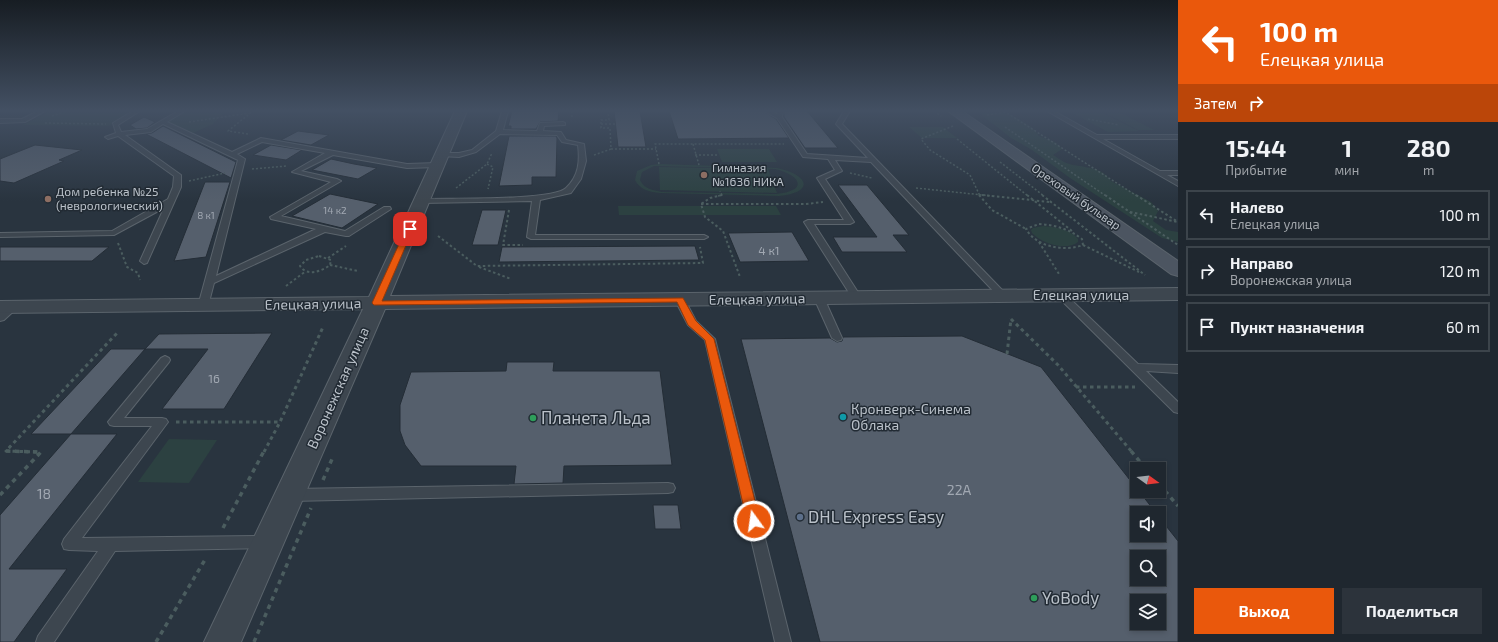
<!DOCTYPE html>
<html lang="ru">
<meta charset="utf-8">
<style>
body{margin:0;font-family:"Exo 2",sans-serif;background:#2c333b;color:#f1f3f6;height:100vh;display:flex;flex-direction:column;font-size:15px;white-space:nowrap}
*{box-sizing:border-box;margin:0}
p{font-size:13px;color:#a1a5aa}
.icon{flex:none;width:22px;height:22px;fill:none;stroke:currentColor;stroke-width:2;stroke-linecap:round;stroke-linejoin:round}
.map{position:relative;flex:1;overflow:hidden}
.details{display:flex;flex-direction:column;background:#1f272f;width:320px}
.details>*{flex:none}
.guide{background:#ea580c;color:#fff;overflow:hidden}
.needle{width:26px;rotate:105deg}
.tools{position:absolute;left:1130px;top:462px;display:grid;gap:8px}
.tools a{display:grid;place-items:center;width:36px;height:36px;border-radius:0px;background:#1f272f;box-shadow:0 2px 6px #0003,0 0 0 1px #3c444b;font-size:20px}
.pin{position:absolute;display:grid;place-items:center;width:34px;height:34px;color:#fff;margin:-17px;border-radius:8px;box-shadow:0 2px 6px #0006}
.me{position:absolute;width:44px;margin:-22px;rotate:346deg;stroke-linejoin:round;filter:drop-shadow(0 0 3px #0008)}
.turn{display:flex;align-items:center;gap:14px;height:84px;padding:0 16px;font-size:18px}
.turn .icon{width:52px;height:52px;stroke-width:2.5}
.turn b{display:block;font-size:28px;line-height:34px}
.then{display:flex;align-items:center;height:38px;padding:0 16px;background:#0003;gap:8px;font-size:15px}
.eta{display:flex;justify-content:space-evenly;align-items:center;height:68px;text-align:center}
.eta b{font-size:24px;font-weight:700;line-height:28px}
.cta{display:flex;gap:8px;margin-top:auto;padding:8px 16px}
.cta a{flex:1;height:46px;border-radius:0px;background:#ea580c;color:#fff;font-size:16px;font-weight:700;line-height:46px;text-align:center}
.cta a+a{background:#2c333b;color:#f1f3f6}
ul{padding:0;list-style:none}
li{display:flex;align-items:center;gap:12px;height:50px;margin:0 8px 6px;padding:0 8px;border:2px solid #3c444b;border-radius:0px}
li div{flex:1}
li b{display:block;font-size:15px}
li em{font-style:normal}
main{display:flex;flex:1;min-height:0}
.map>svg:first-child{display:block}
.green{fill:#2c4141;fill-rule:evenodd}
.building{fill:#555f6c;stroke:#242d36;fill-rule:evenodd}
.lines{fill:none;stroke-linecap:round;stroke-linejoin:round}
.service-casing{stroke:#5b646c;stroke-width:2}
.tertiary-casing{stroke:#5b646c;stroke-width:2}
.secondary-casing{stroke:#5b646c;stroke-width:2}
.path-far3{stroke:#4b5d5f;stroke-width:1.5;stroke-dasharray:2 2;stroke-linecap:butt}
.path-far2{stroke:#4b5d5f;stroke-width:2;stroke-dasharray:2.5 2.5;stroke-linecap:butt}
.path-far1{stroke:#4b5d5f;stroke-width:3;stroke-dasharray:3.5 3.5;stroke-linecap:butt}
.path{stroke:#4b5d5f;stroke-width:3.5;stroke-dasharray:4.5 4.5;stroke-linecap:butt}
.service{fill:#3d464f;fill-rule:evenodd}
.tertiary{fill:#3d464f;fill-rule:evenodd}
.secondary{fill:#4c5561;fill-rule:evenodd}
.route{fill:#ea580c;stroke:#983908}
.education-dot{fill:#8d6e63;stroke:#222b34;stroke-width:1.5}
.culture-dot{fill:#0f9aa8;stroke:#222b34;stroke-width:1.5}
.leisure-dot{fill:#2e9e5b;stroke:#222b34;stroke-width:1.5}
.service-dot{fill:#5c6f8a;stroke:#222b34;stroke-width:1.5}
.labels{text-anchor:middle;stroke-width:3;stroke-linejoin:round;paint-order:stroke}
.far-number-label{font-size:10px;fill:#a1a8b2}
.far-poi-label{font-size:12px;fill:#bac1c9;stroke:#222b34;text-anchor:start}
.far-street-label{font-size:12px;fill:#bac1c9;stroke:#222b34}
.number-label{font-size:12px;fill:#a1a8b2}
.street-label{font-size:14px;fill:#bac1c9;stroke:#222b34}
.poi-label{font-size:14px;fill:#bac1c9;stroke:#222b34;text-anchor:start}
.near-number-label{font-size:14px;fill:#a1a8b2}
.near-poi-label{font-size:17px;fill:#bac1c9;stroke:#222b34;text-anchor:start}
</style>
<main>
<div class="map">
<svg width="1178" height="642" viewBox="0 0 1178 642">
<rect width="100%" height="100%" fill="#29343f"/>
<g class="green">
<path d="M51 111H133L109 126 23 125Z"/>
<path d="M186 111H206L204 113 208 111H246L244 113H220H223L213 124 193 133 168 122Z"/>
<path d="M977 111H1000L1014 116 1033 128 1039 136 1055 142 1062 149 1053 155C1057 157 1060 160 1064 162 1080 169 1100 164 1111 181L1151 202 1158 211 1153 221 1166 230 1178 232V242L1162 238 1070 178 1032 150 1011 138Z"/>
<path d="M1102 111H1117L1154 130H1138Z"/>
<path d="M1071 112H1100L1139 131 1108 132Z"/>
<path d="M909 127H943L957 138H922Z"/>
<path d="M717 149H769L777 162H722Z"/>
<path d="M659 164 777 168C807 174 817 192 779 196L660 193C650 192 640 190 635 180L637 171 651 165ZM654 166 775 169C801 175 809 191 776 194L662 192C653 190 644 189 640 180L642 172Z"/>
<path d="M659 167 768 169 777 193 660 190Z"/>
<path d="M618 206H776L781 215H619Z"/>
<path d="M1043 226C1055 227 1070 229 1078 239V242C1066 252 1041 243 1032 233L1031 230 1033 228Z"/>
<path d="M169 439 217 440 189 483 138 482Z"/>
</g>
<g class="building">
<path d="M512 111H559L558 121 540 122 536 129H511V126H508Z"/>
<path d="M614 111H640L646 147H618Z"/>
<path d="M669 111H763L776 119 789 138 678 139Z"/>
<path d="M784 111H807L838 148H805L784 117Z"/>
<path d="M144 117 155 122 147 128 136 129 130 125Z"/>
<path d="M163 126 236 162 231 178 146 134 152 133Z"/>
<path d="M298 131 329 135 311 145 281 140Z"/>
<path d="M509 136H556L557 138 556 177H532V185L499 186Z"/>
<path d="M35 145 82 150 59 160 64 161 14 183 0 181V159Z"/>
<path d="M271 145 302 150 286 160 253 155Z"/>
<path d="M331 159 354 164 377 168 358 179 312 170Z"/>
<path d="M205 182H230L206 257 174 261Z"/>
<path d="M838 185H867L909 235H893L907 252H842L833 237H877Z"/>
<path d="M330 194 378 204 342 228 292 216Z"/>
<path d="M482 210H506L498 245H472Z"/>
<path d="M792 232 809 261 740 262 728 233Z"/>
<path d="M695 246 699 260 499 262 502 247Z"/>
<path d="M0 247H109L92 261H0Z"/>
<path d="M272 333 224 409H162L208 349H145L159 334Z"/>
<path d="M962 336 1041 367 1137 489V491H1139L1156 513H1137V535H1159V517L1178 541V642H820L741 339 830 338 837 342 842 341 843 337ZM1137 557H1159V579H1137ZM1137 601H1159V623H1137Z"/>
<path d="M111 349H145L71 434H31Z"/>
<path d="M507 362H554L553 371H660L672 465 564 466 563 483 514 484 516 466H421L405 445 400 431V405L411 372 506 371Z"/>
<path d="M71 434H117L9 569H67L14 642H0V515Z"/>
<path d="M653 505H678L681 529H655Z"/>
</g>
<g class="lines">
<defs>
<g id="service">
<path d="M38 111H45L25 122 0 123V119H22Z"/>
<path d="M133 111H140L118 125 121 132 147 129 178 111H185L167 122 232 152 261 138 407 164 437 163 440 165 437 167 407 168 333 155 301 171 337 179 341 181 281 216 345 231 384 207H390L391 209 349 236H346L325 232 214 283 208 306 203 309 198 306 238 160 163 124 151 132 125 135 181 175V187L147 263 144 264 140 261 164 208 114 235 0 237V233L112 231 168 199 173 187 174 176 118 136 108 139 105 137 116 133 113 123ZM262 142 325 153 292 172 331 182 270 217 271 219 316 229 216 276 245 159 237 154Z"/>
<path d="M502 111H508L503 130 537 131 540 123 563 122 565 123V125L544 126 543 131 561 132 566 140 584 144 586 161 581 179 571 193 540 200 535 235H704L708 237 704 239H531L527 237 532 201 420 203 419 201 423 199C446 198 553 201 566 188 579 176 580 161 578 145L562 142 557 135 500 134 476 152 459 157 440 156 439 155 442 153H459L472 150 496 131Z"/>
<path d="M764 111H772L777 114V111H783L782 117 807 154 868 158 836 124 844 111H850L842 124 1005 293 1007 295 1005 297H999L871 162 835 160 842 171 825 179 854 222 850 224H814L861 297 859 299H853L804 222 808 220H844L817 178 835 170 828 159 803 157 777 118Z"/>
<path d="M1047 111H1054L1097 135H1178V139H1103L1160 171H1178V175H1167L1178 181V186Z"/>
<path d="M1061 292 1064 293 1138 364 1178 365V373L1146 371 1178 402V413L1174 412 1058 297 1056 295 1058 293Z"/>
<path d="M819 295 824 298 842 338 841 340 837 341 832 338 814 298Z"/>
<path d="M680 297 685 300 696 321 715 339 791 642H775L705 340 688 325 675 300Z"/>
<path d="M13 304 16 305 18 307 16 309 4 320 0 321V313L10 305Z"/>
<path d="M165 356 169 358 170 360 169 362 124 418H162L166 419 168 422 82 538 265 536 270 537 272 542 270 547 265 548 115 551 54 642H36L38 636 98 551 69 550 64 549 62 544 64 539 152 426H114L110 425 108 422 161 358Z"/>
<path d="M668 483 673 484 675 488 673 492 668 493 291 501 286 499 284 495 286 491 291 489Z"/>
</g>
<path id="tertiary" d="M455 111H467L390 296 1178 288V300L385 309 241 642H204L363 309 0 313V301L369 297Z"/>
<path id="secondary" d="M948 111H962L1178 261V276L1171 274Z"/>
</defs>
<use href="#service" class="service-casing"/>
<use href="#tertiary" class="tertiary-casing"/>
<use href="#secondary" class="secondary-casing"/>
<g class="path-far3">
<path d="M572 111V118"/>
<path d="M934 111 941 116"/>
<path d="M1004 111 1137 196"/>
<path d="M987 115 1006 112"/>
<path d="M52 116 67 111"/>
<path d="M1088 119 1119 125"/>
<path d="M189 122 250 113"/>
<path d="M45 123 106 124"/>
<path d="M601 124H616"/>
<path d="M953 126 921 139 930 150 970 175 980 196"/>
<path d="M1005 127 1106 196"/>
<path d="M248 134 228 131 253 111"/>
<path d="M957 139 1028 196"/>
<path d="M693 144 699 165"/>
<path d="M611 149H656"/>
<path d="M594 155 611 149 610 128H601V120H609L608 111"/>
<path d="M695 155H719"/>
<path d="M1000 162 1044 196"/>
<path d="M487 164 493 167 488 189"/>
<path d="M659 164 655 144H784"/>
<path d="M252 169 287 166"/>
<path d="M850 173 872 178"/>
<path d="M189 181 225 173"/>
<path d="M456 188 487 164 492 153"/>
<path d="M916 188 992 196"/>
<path d="M718 196 722 195 720 191"/>
</g>
<g class="path-far2">
<path d="M722 195 710 198 701 204 705 217 723 231 740 277"/>
<path d="M979 195 992 210 1026 229"/>
<path d="M982 195 1050 202"/>
<path d="M1027 195 1072 231"/>
<path d="M1042 195 1145 275"/>
<path d="M1105 195 1178 245"/>
<path d="M1136 195 1178 222"/>
<path d="M701 204H806L823 202"/>
<path d="M509 210 503 245H523"/>
<path d="M1130 212 1178 222"/>
<path d="M1039 224C1055 225 1069 229 1082 239L1083 245C1065 252 1036 247 1026 229Z"/>
<path d="M438 236 477 266 703 263 700 247"/>
<path d="M1039 242 1059 274"/>
<path d="M118 243 127 267 138 273 140 280"/>
<path d="M1083 245 1139 272"/>
<path d="M319 256 331 260 330 265C322 271 307 277 300 266L306 260Z"/>
<path d="M328 258 346 246"/>
<path d="M330 265 358 271"/>
<path d="M479 267 511 279"/>
<path d="M286 286 306 271"/>
</g>
<g class="path-far1">
<path d="M1011 319 1058 365 1132 452"/>
<path d="M1007 354 1011 319"/>
<path d="M1076 387H1135"/>
<path d="M176 422H280"/>
<path d="M37 452 6 451 118 332"/>
<path d="M264 452 280 422 323 327"/>
</g>
<g class="path">
<path d="M1131 451 1146 469"/>
<path d="M323 480 332 459"/>
<path d="M1159 484 1178 506"/>
<path d="M0 495 41 452 6 451"/>
<path d="M223 528 264 451"/>
<path d="M156 642 206 558"/>
<path d="M254 642 311 508"/>
</g>
<use href="#service" class="service"/>
<use href="#tertiary" class="tertiary"/>
<use href="#secondary" class="secondary"/>
</g>
<linearGradient id="sky" x2="0" y2="1"><stop stop-color="#171d23"/><stop offset="0.55" stop-color="#435063"/><stop offset="1" stop-color="#435063" stop-opacity="0"/></linearGradient>
<rect width="1178" height="201" fill="url(#sky)"/>
<path class="route" d="M410 227 413 229 382 301 683 298 696 321 714 339 760 521 758 525 754 526 749 525 747 521 705 340 688 325 677 302 374 305 372 303 406 229Z"/>
<g class="education-dot">
<circle cx="704" cy="175" r="4"/>
<circle cx="48" cy="199" r="4"/>
</g>
<circle class="culture-dot" cx="843" cy="417" r="4"/>
<g class="leisure-dot">
<circle cx="533" cy="418" r="4"/>
<circle cx="1034" cy="598" r="4"/>
</g>
<circle class="service-dot" cx="800" cy="517" r="4"/>
<g class="labels">
<g class="far-number-label">
<text x="335" y="214">14 к2</text>
<text x="206" y="219">8 к1</text>
</g>
<g class="far-poi-label">
<text x="712" y="172">Гимназия<tspan x="712" dy="14">№1636 НИКА</tspan></text>
<text x="56" y="196">Дом ребенка №25<tspan x="56" dy="14">(неврологический)</tspan></text>
</g>
<g class="far-street-label">
<text transform="translate(1076 197) rotate(35)" y="4">Ореховый бульвар</text>
</g>
<g class="number-label">
<text x="769" y="255">4 к1</text>
<text x="214" y="383">16</text>
</g>
<g class="street-label">
<text x="1081" y="300">Елецкая улица</text>
<text transform="translate(757 299) rotate(-1)" y="5">Елецкая улица</text>
<text transform="translate(313 304) rotate(-1)" y="5">Елецкая улица</text>
<text transform="translate(338 388) rotate(-66)" y="5">Воронежская улица</text>
</g>
<g class="poi-label">
<text x="851" y="414">Кронверк-Синема<tspan x="851" dy="16">Облака</tspan></text>
</g>
<g class="near-number-label">
<text x="959" y="495">22А</text>
<text x="44" y="499">18</text>
</g>
<g class="near-poi-label">
<text x="541" y="424">Планета Льда</text>
<text x="808" y="523">DHL Express Easy</text>
<text x="1042" y="604">YoBody</text>
</g>
</g>
</svg>
<div class="tools">
<a><svg class="needle" viewBox="-14 -14 28 28"><path d="M0-13l5 13h-10z" fill="#e53935"/><path d="M0 13l5-13h-10z" fill="#a1a5aa"/></svg></a>
<a><svg class="icon" aria-label="sound" viewBox="0 0 24 24"><path d="M4 9h4l5-4v14l-5-4H4zM17 9q2 3 0 6"/></svg></a>
<a><svg class="icon" aria-label="search" viewBox="0 0 24 24"><circle cx="10" cy="10" r="6"/><path d="M15 15l6 6"/></svg></a>
<a><svg class="icon" aria-label="layers" viewBox="0 0 24 24"><path d="M12 4l9 5-9 5-9-5zM3 14l9 5 9-5"/></svg></a>
</div>
<div class="pin" style="left:410px;top:229px;background:#d93025"><svg class="icon" aria-label="arrive" viewBox="0 0 24 24"><path d="M6 21V4h12l-3 4 3 4H6"/></svg></div>
<svg class="me" style="left:754px;top:521px" viewBox="-20 -20 40 40"><circle r="17" fill="#ea580c" stroke="#fff" stroke-width="3"/><path d="M0-11L8 9 0 5-8 9z" fill="#fff"/></svg>
</div>
<section class="details">
<div class="guide">
<div class="turn"><svg class="icon" aria-label="left" viewBox="0 0 24 24"><path d="M17 20v-9H6M10 6l-5 5 5 5"/></svg><div><b>100 m</b>Елецкая улица</div></div>
<div class="then">Затем<svg class="icon" aria-label="right" viewBox="0 0 24 24"><path d="M7 20v-9h11M14 6l5 5-5 5"/></svg></div>
</div>
<div class="eta">
<div><b>15:44</b><p>Прибытие</p></div>
<div><b>1</b><p>мин</p></div>
<div><b>280</b><p>m</p></div>
</div>
<ul>
<li><svg class="icon" aria-label="left" viewBox="0 0 24 24"><path d="M17 20v-9H6M10 6l-5 5 5 5"/></svg><div><b>Налево</b><p>Елецкая улица</p></div><em>100 m</em></li>
<li><svg class="icon" aria-label="right" viewBox="0 0 24 24"><path d="M7 20v-9h11M14 6l5 5-5 5"/></svg><div><b>Направо</b><p>Воронежская улица</p></div><em>120 m</em></li>
<li><svg class="icon" aria-label="arrive" viewBox="0 0 24 24"><path d="M6 21V4h12l-3 4 3 4H6"/></svg><div><b>Пункт назначения</b></div><em>60 m</em></li>
</ul>
<div class="cta"><a>Выход</a><a>Поделиться</a></div>
</section>
</main>
